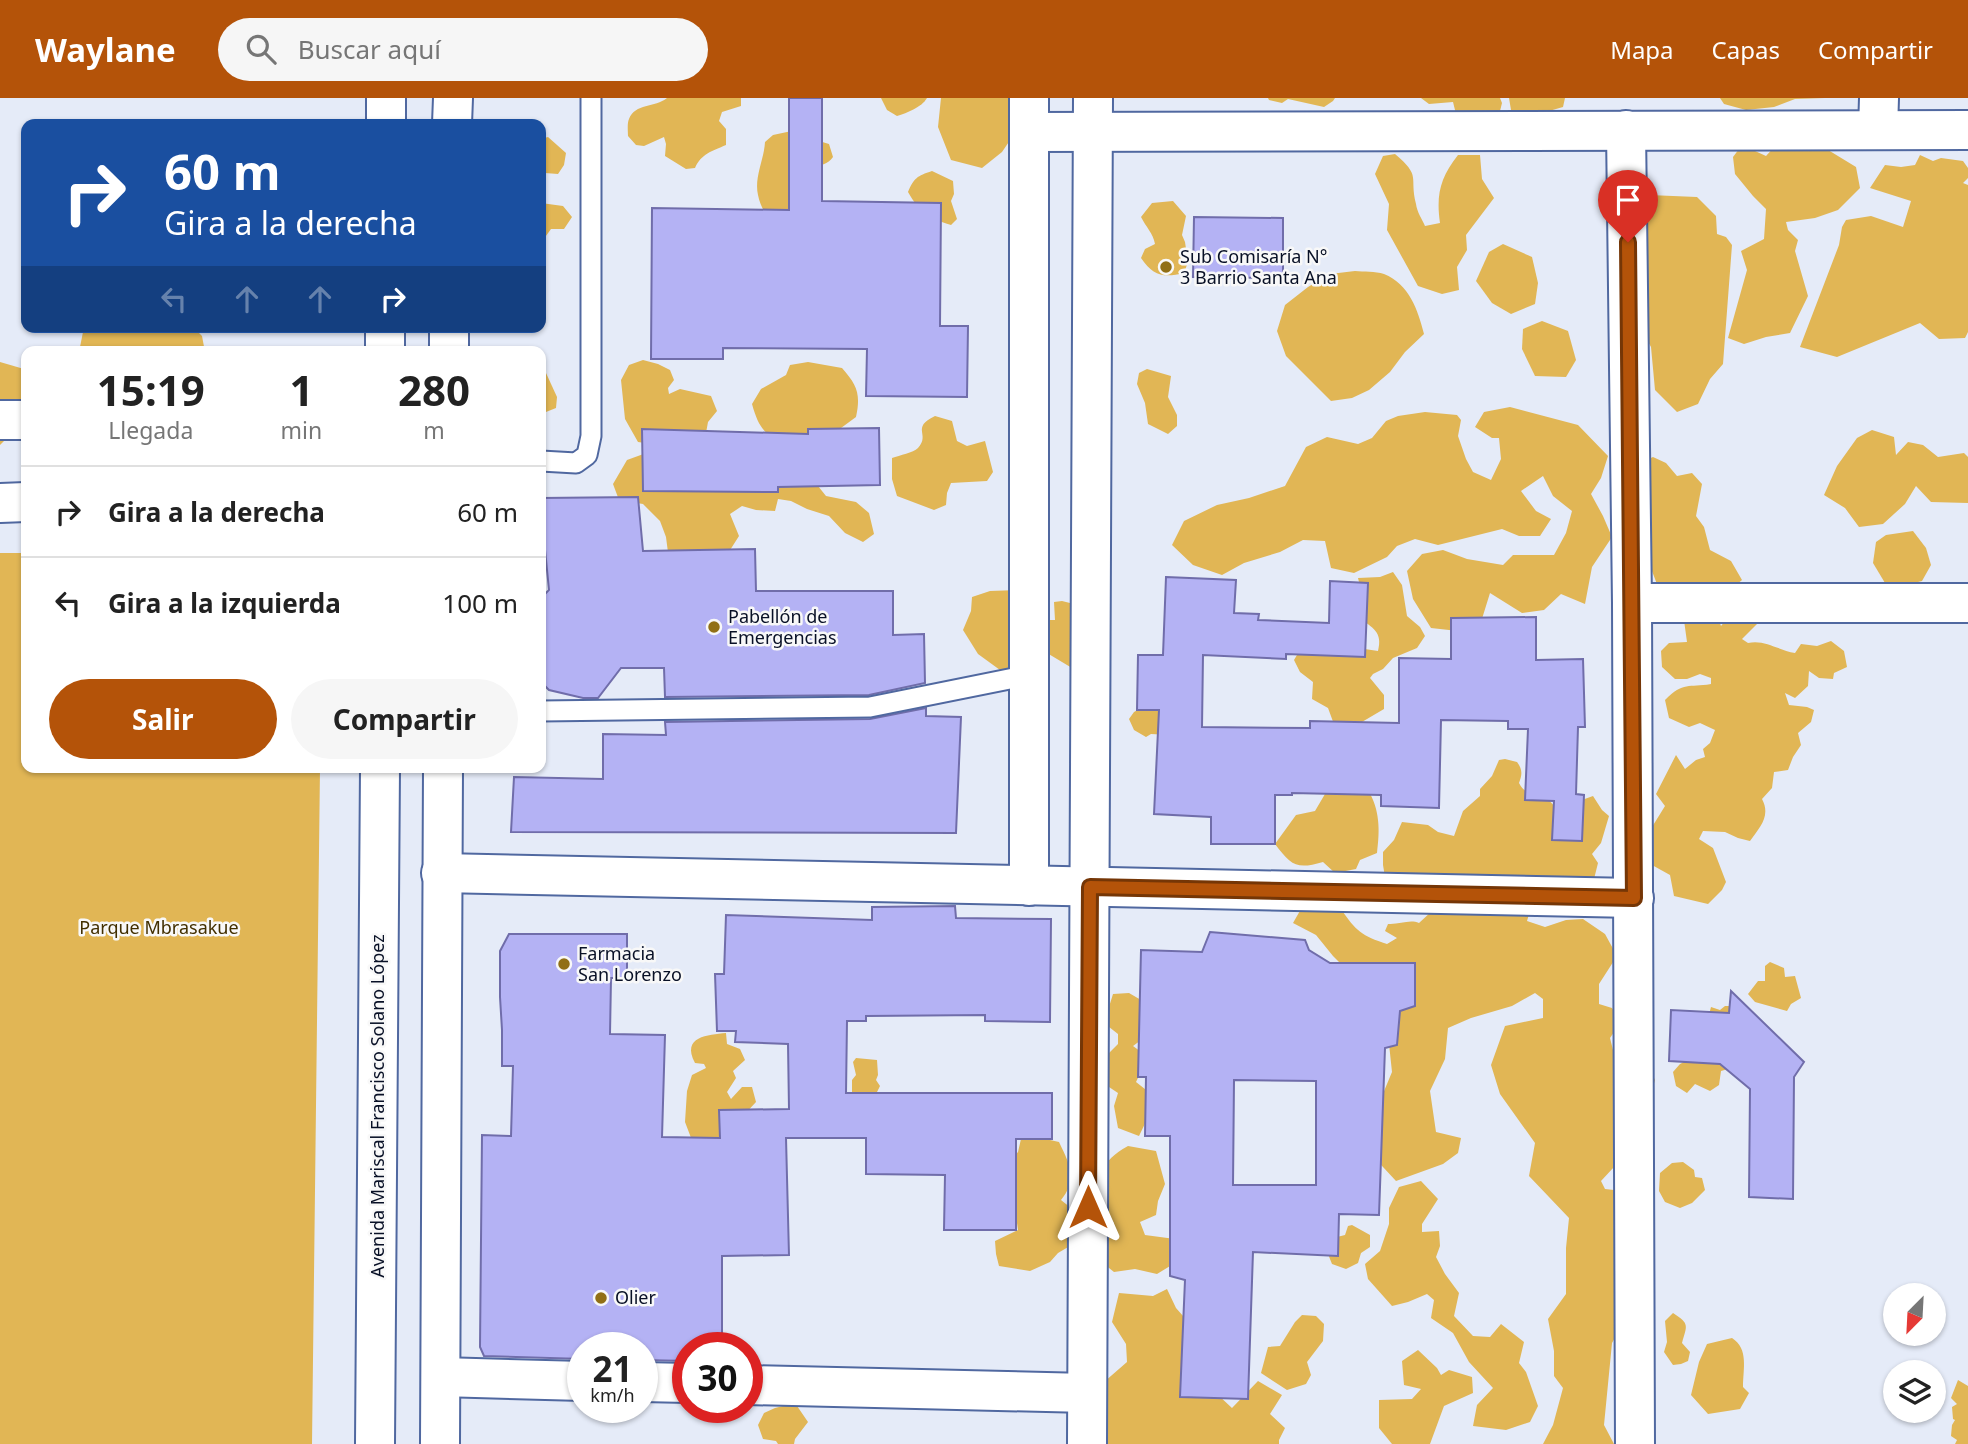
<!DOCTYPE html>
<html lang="es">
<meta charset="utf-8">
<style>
body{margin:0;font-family:"Noto Sans",sans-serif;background:#f6f6f6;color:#222;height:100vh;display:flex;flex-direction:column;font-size:26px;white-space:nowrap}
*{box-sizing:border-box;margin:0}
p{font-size:23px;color:#767676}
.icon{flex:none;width:38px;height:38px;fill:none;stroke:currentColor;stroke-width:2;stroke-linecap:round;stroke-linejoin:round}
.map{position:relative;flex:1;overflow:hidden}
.panel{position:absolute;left:21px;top:248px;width:525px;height:427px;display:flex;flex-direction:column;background:#fff;border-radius:14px;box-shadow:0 2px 5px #0004}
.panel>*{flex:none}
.banner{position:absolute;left:21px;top:21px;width:525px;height:214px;border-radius:14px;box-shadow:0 2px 5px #0004;background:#1a4fa0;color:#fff;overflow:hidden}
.needle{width:46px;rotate:204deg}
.tools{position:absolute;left:1883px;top:1185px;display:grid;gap:14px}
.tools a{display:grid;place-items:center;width:63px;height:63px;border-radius:50%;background:#fff;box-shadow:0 2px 5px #0004;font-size:35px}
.speed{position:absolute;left:567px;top:1234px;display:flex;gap:14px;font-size:35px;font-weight:700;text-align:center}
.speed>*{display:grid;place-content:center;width:91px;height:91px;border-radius:50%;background:#fff;box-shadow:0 2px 5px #0004;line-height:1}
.speed small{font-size:18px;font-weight:400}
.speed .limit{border:10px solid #d22;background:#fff;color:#111}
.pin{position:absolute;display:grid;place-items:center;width:60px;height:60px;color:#fff;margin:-72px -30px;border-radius:50% 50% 50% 0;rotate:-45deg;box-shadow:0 0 7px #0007}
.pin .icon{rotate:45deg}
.me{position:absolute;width:77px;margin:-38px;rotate:0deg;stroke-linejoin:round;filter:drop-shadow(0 0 5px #0008)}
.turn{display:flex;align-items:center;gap:24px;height:147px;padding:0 28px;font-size:32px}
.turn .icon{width:91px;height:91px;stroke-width:2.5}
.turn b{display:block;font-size:49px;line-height:60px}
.lanes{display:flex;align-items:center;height:66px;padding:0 28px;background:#0003;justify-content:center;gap:35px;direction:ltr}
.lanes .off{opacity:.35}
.eta{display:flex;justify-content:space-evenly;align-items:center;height:119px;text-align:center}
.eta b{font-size:42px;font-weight:700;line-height:49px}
.primary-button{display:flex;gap:14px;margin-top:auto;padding:14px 28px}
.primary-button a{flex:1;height:80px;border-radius:42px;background:#b45309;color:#fff;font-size:28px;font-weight:700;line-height:80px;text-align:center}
.primary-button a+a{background:#f6f6f6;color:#222}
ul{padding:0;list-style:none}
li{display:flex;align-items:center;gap:21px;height:91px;padding:0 28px;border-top:2px solid #e0e0e0}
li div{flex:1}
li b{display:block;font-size:26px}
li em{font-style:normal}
header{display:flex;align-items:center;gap:42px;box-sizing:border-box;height:98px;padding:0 35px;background:#b45309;color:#fff}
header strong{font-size:33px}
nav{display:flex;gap:38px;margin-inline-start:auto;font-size:24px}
.search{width:490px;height:63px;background:#f6f6f6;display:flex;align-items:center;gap:18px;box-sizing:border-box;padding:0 24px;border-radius:38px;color:#767676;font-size:26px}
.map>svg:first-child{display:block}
.green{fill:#e1b655}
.building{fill:#b4b2f4;stroke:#706daa;stroke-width:2;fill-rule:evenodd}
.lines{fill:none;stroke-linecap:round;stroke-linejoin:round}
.lane-casing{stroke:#5068a0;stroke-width:23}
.street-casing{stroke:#5068a0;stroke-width:42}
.primary-casing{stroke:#5068a0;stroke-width:42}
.lane{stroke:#fff;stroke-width:19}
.street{stroke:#fff;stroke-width:38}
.primary{stroke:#fff;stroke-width:38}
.route-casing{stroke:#753606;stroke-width:18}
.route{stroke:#b45309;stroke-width:12}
.poi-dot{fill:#916f15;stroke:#f8f8f8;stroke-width:2.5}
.labels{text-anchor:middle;stroke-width:5;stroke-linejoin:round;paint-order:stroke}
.poi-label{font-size:18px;fill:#081026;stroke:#f8f8f8;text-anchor:start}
.park-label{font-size:18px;fill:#422f00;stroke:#f8f8f8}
.street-label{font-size:18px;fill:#081026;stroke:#f8f8f8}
</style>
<header>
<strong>Waylane</strong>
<div class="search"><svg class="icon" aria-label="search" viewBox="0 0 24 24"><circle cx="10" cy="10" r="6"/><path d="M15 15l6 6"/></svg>Buscar aquí</div>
<nav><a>Mapa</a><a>Capas</a><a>Compartir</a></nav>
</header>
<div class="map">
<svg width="1968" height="1346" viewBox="0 0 1968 1346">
<rect width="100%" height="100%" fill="#e5ebf8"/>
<g class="green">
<path d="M667 0H741V8L722 14 719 23 726 31V47C712 53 701 56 695 70L686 71 665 58 666 46 664 39 644 48 636 47 628 38C628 33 627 25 629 21 635 5 655 10 667 0Z"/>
<path d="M881 0H927C922 9 907 15 897 18L887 12Z"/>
<path d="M941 0H1045L1019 29 1002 54 982 70 951 62 938 29Z"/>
<path d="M1268 0H1335L1333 3 1324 9 1288 1 1282 5 1269 2Z"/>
<path d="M1421 0H1500L1502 5 1499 17 1456 16 1453 4 1429 6Z"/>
<path d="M1509 0H1565L1563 9 1549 13 1530 24 1511 12Z"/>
<path d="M1720 0H1825L1795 1 1774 9 1746 12 1724 6Z"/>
<path d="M801 31 809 40 829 46 833 59C828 67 820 66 813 71 806 77 795 107 787 117L764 114C762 109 759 103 758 97 754 79 764 62 765 44L773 37Z"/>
<path d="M548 39 566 55 564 67 558 76 545 75 541 81V41Z"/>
<path d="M1815 44 1856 69 1860 90 1838 112 1815 120 1786 124 1788 132 1798 142 1795 153 1808 198 1790 235 1766 239 1744 246 1728 240 1747 172 1741 153 1764 141 1766 111 1753 98 1735 76 1733 59 1742 47 1766 58 1777 46Z"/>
<path d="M1395 56C1422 79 1409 78 1416 106 1417 114 1422 121 1425 128L1440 125C1436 97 1440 80 1458 57H1480L1482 81 1494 100 1466 137 1467 152 1457 169 1459 192 1442 196 1418 188 1387 132 1389 106 1375 76 1383 58Z"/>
<path d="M1920 57 1933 63 1941 60 1963 63 1968 70V80L1963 85 1968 87V234L1965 240 1939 241 1920 225 1837 259 1800 249 1839 147 1842 129 1846 122 1871 118 1903 129 1911 103 1870 90 1885 67 1901 69 1915 67Z"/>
<path d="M932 73 953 83 954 96 951 103 957 121 951 127C929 120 920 115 908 94 914 80 917 78 932 73Z"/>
<path d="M1649 97 1697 99 1716 118 1717 136 1726 139 1732 147 1723 266 1710 281 1698 306 1677 314 1655 292 1651 249 1637 224 1619 181 1607 134 1635 103Z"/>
<path d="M1173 103 1186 118 1182 137 1185 144 1188 164 1184 175C1164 180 1153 178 1141 160L1145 151 1155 146C1153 135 1146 129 1141 119L1152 105Z"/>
<path d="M541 105 563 108 572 119 564 131H551L543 142 541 143Z"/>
<path d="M1503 146 1532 159 1538 185 1535 206 1511 216 1492 205 1476 183 1489 154Z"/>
<path d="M1355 173C1364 174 1375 173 1384 176 1409 186 1418 212 1424 236L1405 254 1390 274 1369 292 1352 300 1331 303 1286 258 1277 233 1285 207 1308 189 1330 176Z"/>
<path d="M1542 223 1568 233 1576 262 1566 279 1535 278 1522 251 1523 231Z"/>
<path d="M84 229H193L202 238 205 254H79Z"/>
<path d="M643 262 658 266 670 272 674 282 668 290 669 296 680 291 711 298 717 313 708 324 706 335 652 346 638 344 625 321 621 282 629 267Z"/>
<path d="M0 264 24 271 20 327 0 347Z"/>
<path d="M808 264 842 270C857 287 861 296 856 319L826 341 791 351C767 336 760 335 752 306L761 291 786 277 790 267Z"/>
<path d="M1147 271 1171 278 1168 299 1177 317V328L1168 336 1148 326 1145 305 1137 286 1139 275Z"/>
<path d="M541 273 546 275 557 299 556 310 546 314 541 312Z"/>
<path d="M1510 309 1578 327 1608 358 1601 380 1591 396 1603 418 1612 439 1592 469 1585 506 1561 496 1544 512 1522 515 1490 495 1481 524 1467 534 1431 530 1413 501 1407 473 1422 456 1443 452 1467 461 1503 467 1513 457H1554L1566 435 1572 413 1553 398 1543 378 1521 393 1536 413 1551 421 1540 438H1519L1502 431 1438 447 1415 441 1397 448 1387 459 1354 475 1331 470 1325 443 1303 442 1280 454 1244 465 1222 477 1193 467 1172 447 1184 423 1217 407 1249 400 1285 388 1306 349 1327 339 1358 346 1372 340 1386 323 1398 318 1425 314 1457 317 1461 322 1458 338 1466 361 1473 374 1491 382 1501 361 1499 340H1492L1475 329 1484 314Z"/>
<path d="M935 318 952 323 957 343 967 348 985 343 993 374 987 383 951 385 947 395 946 407 934 412 897 398 892 381V360C900 357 913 355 918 350 931 336 910 330 935 318Z"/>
<path d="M1872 332 1894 339 1896 357 1908 344 1923 347 1938 359 1964 355 1968 359V405L1931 404 1916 388 1905 406 1883 426 1859 429 1845 410 1824 397 1837 368 1857 340Z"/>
<path d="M649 354 818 388 826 398 856 404 869 415 874 436 863 444 845 435 829 418 807 411 791 403 778 401 775 413 756 412 742 408 730 416 739 438 725 460 670 470 666 439 660 423 643 406 619 402 613 386 627 362Z"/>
<path d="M1653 359 1666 365 1677 378 1692 375 1702 386 1696 418 1704 429 1710 452 1731 463 1742 482 1713 506 1721 528 1737 509 1760 523 1742 541 1748 545C1764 541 1778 552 1795 555L1801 546 1817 548 1831 543 1844 553 1847 569 1834 575 1833 581 1819 580 1809 573 1808 588 1795 600 1785 595 1789 607 1807 609 1814 612 1811 624 1798 635 1801 647 1793 659 1788 672 1774 674 1772 690 1762 701C1771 718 1760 729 1750 743L1738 740 1725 734 1703 733 1699 741 1713 750 1726 784 1722 792 1708 806 1674 798 1670 777 1652 767 1644 742 1665 708 1656 696 1676 657 1685 671 1696 662 1705 659 1703 651 1710 645 1715 632 1700 625 1689 629 1669 620 1665 602C1684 583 1688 590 1711 586V580L1700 576 1687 581H1675L1662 569 1661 553 1669 545 1687 544 1683 515 1660 494 1647 460 1621 373Z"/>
<path d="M1913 433 1926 450 1931 467 1922 483 1898 489 1885 485 1873 465 1876 444 1886 437Z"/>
<path d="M0 455H26V670H320L312 1346H0Z"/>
<path d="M1393 474 1402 487 1407 518 1420 529 1425 538 1417 550 1393 560 1383 571 1373 576 1370 580 1384 597V611L1350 631 1335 629 1328 610 1312 601 1313 584 1300 574 1294 562 1300 552 1358 550 1378 553C1383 534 1373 530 1358 519L1362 496 1358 480 1380 479Z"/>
<path d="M1021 492 1043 522H1055L1054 504 1062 503 1086 509 1072 570 1047 555 1014 569 1000 572 978 556 963 532 971 513 972 499 990 493Z"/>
<path d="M1147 607 1163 609 1170 637 1151 636 1146 639 1134 632 1129 621 1134 614Z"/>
<path d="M1505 661 1517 664C1523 672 1522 677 1519 685 1525 697 1534 696 1545 698L1557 711 1593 698 1602 712 1609 718 1601 745 1592 756 1598 765 1592 789 1385 779 1383 767V754L1394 742 1402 724 1428 727 1438 734 1454 738 1463 713 1480 698V691L1492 678 1499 662Z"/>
<path d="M1333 692H1368C1380 712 1380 732 1377 755L1360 762 1356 771 1335 775 1323 764C1296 772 1291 767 1275 746L1296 717 1315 713 1325 696Z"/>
<path d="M1507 805 1532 806 1527 823 1545 829 1566 822 1583 821 1605 836 1617 858 1599 886V906L1612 910 1621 924 1610 940 1613 952 1620 949 1642 954 1655 982 1641 1030 1614 1069 1601 1083 1605 1091 1623 1093 1624 1224 1612 1245 1604 1327 1614 1346H1543L1553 1327 1563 1290 1554 1278V1253L1548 1221 1566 1196V1150L1569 1120 1529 1078 1535 1045 1500 996 1491 967 1505 928 1543 920V901L1535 895 1512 908 1471 920 1448 930 1445 961 1430 993 1436 1034 1461 1040 1458 1055 1443 1066 1396 1083 1370 1055 1377 1010 1392 974 1387 927 1356 881 1333 858 1316 837 1293 825 1301 811 1333 813 1341 811C1356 833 1362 838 1387 846L1397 840 1385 833 1388 826C1399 827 1409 821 1419 825L1432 813 1470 816 1488 811 1487 818 1494 817Z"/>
<path d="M1770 864 1784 870 1785 879 1795 878 1801 900 1791 906 1787 913 1755 904 1748 896 1758 883H1765V868Z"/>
<path d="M1129 895 1153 909 1148 937 1133 948 1148 959 1136 984 1155 999 1153 1009 1139 1038 1118 1030 1114 1008 1118 995 1106 987 1103 961 1118 946V936L1104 925 1113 896Z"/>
<path d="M1725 908H1734L1735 969 1721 973 1719 987 1710 993 1695 986 1687 995 1676 988 1673 974 1680 966 1690 961 1707 924 1711 909 1720 912Z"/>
<path d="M726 935 727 946 740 951 745 962 733 973 736 980 727 994 731 1001 742 989H752L756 1004 715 1048 693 1045 685 1024 687 993 692 977 706 970 704 966 695 965C681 938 708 937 726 935Z"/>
<path d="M856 960 877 962 878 977 876 982 880 988 874 1000 860 1004 852 995V982L856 977 853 964Z"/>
<path d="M1041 1040 1059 1044C1070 1067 1078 1081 1061 1102L1076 1114 1080 1142 1058 1155 1050 1164 1030 1173 999 1168 996 1156 995 1143 1018 1132 1016 1118 1002 1071 1018 1054 1021 1041Z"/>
<path d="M1128 1048 1156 1053 1165 1086 1158 1103 1156 1117 1140 1124 1145 1137 1175 1141V1165L1157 1176 1135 1171 1114 1174 1094 1158 1114 1125 1100 1106C1103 1074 1098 1065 1128 1048Z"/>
<path d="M1683 1064 1694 1072 1695 1079 1702 1080 1705 1092 1692 1105 1680 1110 1665 1104 1659 1093 1660 1075 1672 1065Z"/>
<path d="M1421 1083 1438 1101 1422 1126V1134L1439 1133 1440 1148 1436 1159 1445 1176 1459 1195 1454 1218 1473 1238 1490 1239 1501 1226 1524 1244 1519 1265 1526 1274 1538 1308 1530 1324 1506 1332 1473 1328 1477 1307 1493 1290 1469 1264 1453 1235 1431 1220 1434 1202 1427 1196 1408 1204 1392 1208 1368 1181 1365 1166 1380 1153 1389 1126V1110L1399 1089Z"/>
<path d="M1352 1127 1370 1137V1149L1361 1155 1358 1165 1346 1171 1332 1166 1326 1151 1333 1140 1345 1137 1348 1128Z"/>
<path d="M1167 1191 1176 1210 1191 1227 1217 1296 1232 1310 1258 1283 1282 1297 1270 1316 1285 1330 1279 1342V1346H1105L1104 1284 1127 1264 1126 1246 1112 1224 1119 1195 1153 1198Z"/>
<path d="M1673 1215C1690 1226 1687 1227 1682 1245L1690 1254 1688 1263 1681 1266 1673 1267 1664 1254 1667 1244 1665 1223Z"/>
<path d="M1302 1217 1316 1218 1324 1226 1323 1243 1307 1264 1311 1277 1306 1286 1287 1292 1261 1275 1268 1249 1280 1248 1295 1224Z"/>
<path d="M1732 1240C1749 1251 1743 1271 1743 1289L1749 1295 1740 1311 1708 1316 1691 1297 1699 1264 1707 1246Z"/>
<path d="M1418 1252 1437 1270 1441 1277 1449 1272 1472 1279 1473 1295 1444 1308 1430 1346H1392L1379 1330V1302L1412 1301 1421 1291 1404 1287 1402 1263Z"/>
<path d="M1958 1282 1968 1288V1346H1955L1957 1342 1951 1338 1952 1327 1955 1322 1953 1321 1952 1309 1957 1306 1951 1300Z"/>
<path d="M795 1305 808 1324 795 1341 794 1346H778L776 1343 763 1341 758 1327 764 1315 775 1310Z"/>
</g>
<g class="building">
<path d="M789 0H822V103L941 105 940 228H968L967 299 866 298 867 251 723 250V261H651L652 110 789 112Z"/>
<path d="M1194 119 1283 120V180L1193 179Z"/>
<path d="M879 330 880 387 778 389V394L643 393 642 331 808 336V331Z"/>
<path d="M638 399 643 453 755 451 756 493H893V537L924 536 925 585 869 597 665 599 664 570H621L598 600H583L549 592 541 584V500L549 492 545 452H541V400Z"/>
<path d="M1166 479 1236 482 1234 515 1259 516 1258 522 1329 525 1330 483 1368 485 1365 559 1286 556V561L1203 557 1202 629 1310 630V623L1399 625V560L1451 561V520L1536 519V562L1583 561 1585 629H1578L1576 696 1584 697 1582 743 1552 742 1554 703 1525 702 1528 631H1508V623L1441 622 1439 710 1381 708V697L1292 695V697H1275V746H1211V719L1154 716 1159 612H1137L1138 557H1163Z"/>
<path d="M926 610V618L961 619 956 735 511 734 514 679 603 681V636L666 637 665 624 870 621Z"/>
<path d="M955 808 956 820 1051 821 1050 924 985 923V917L866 918V923H847L846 995H1052V1041H1016V1132H944L945 1077 866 1076V1040H786L789 1157 722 1158V1250H688V1263L642 1262V1250H583V1261L484 1258 480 1249 482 1037 511 1038 513 968H502V932L500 899V853L509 836H627V880H611L610 936 665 937 662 1039 720 1040 719 1012 789 1011 788 946 735 944 736 933H717L715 876H724L726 817 872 822V809Z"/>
<path d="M1210 834 1305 842 1309 852 1330 865H1415V908L1400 913 1397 947 1385 950 1379 1117 1339 1116 1338 1158 1253 1154 1248 1301 1180 1299 1185 1182 1170 1178V1038H1145L1146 979H1138L1141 852 1202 854ZM1234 982 1316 983V1087H1233Z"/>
<path d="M1731 893 1804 964 1794 979 1793 1101 1749 1099 1750 991 1720 966 1669 963 1671 912 1729 915Z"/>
</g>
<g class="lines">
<defs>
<g id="lane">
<path d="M541 363 576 365 587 357 591 338V0"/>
<path d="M541 613 870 609 1029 577"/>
</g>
<g id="street">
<path d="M1029 0V788"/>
<path d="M1626 32 1632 505 1635 1346"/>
<path d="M1878 32 1879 0"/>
<path d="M1029 34 1968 32"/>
<path d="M0 322H26"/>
<path d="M0 405 26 404"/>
<path d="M1632 505H1968"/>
<path d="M441 775 1634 800"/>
<path d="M441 1279 583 1283"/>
<path d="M642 1284 688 1285"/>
<path d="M747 1287 1087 1295"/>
<path d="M1087 1346 1093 0"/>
</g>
<g id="primary">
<path d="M386 26V0"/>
<path d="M452 26 453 0"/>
<path d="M385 254V229"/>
<path d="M449 254V229"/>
<path d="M375 1346 380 670"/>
<path d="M440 1346 443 670"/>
</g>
</defs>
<use href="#lane" class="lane-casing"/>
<use href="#street" class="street-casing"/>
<use href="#primary" class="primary-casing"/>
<use href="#lane" class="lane"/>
<use href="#street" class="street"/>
<use href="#primary" class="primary"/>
</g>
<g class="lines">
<defs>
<path id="route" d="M1088 1109 1090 789 1634 800 1628 144"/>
</defs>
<use href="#route" class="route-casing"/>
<use href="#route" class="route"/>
</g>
<g class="poi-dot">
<circle cx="1166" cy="169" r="7"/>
<circle cx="714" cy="529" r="7"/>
<circle cx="564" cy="866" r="7"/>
<circle cx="601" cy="1200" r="7"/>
</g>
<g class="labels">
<g class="poi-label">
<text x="1180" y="165">Sub Comisaría N°<tspan x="1180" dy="21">3 Barrio Santa Ana</tspan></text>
<text x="728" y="525">Pabellón de<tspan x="728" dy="21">Emergencias</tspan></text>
<text x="578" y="862">Farmacia<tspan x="578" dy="21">San Lorenzo</tspan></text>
<text x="615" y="1206">Olier</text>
</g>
<g class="park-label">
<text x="159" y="836">Parque Mbrasakue</text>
</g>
<g class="street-label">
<text transform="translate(378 1008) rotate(-90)" y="6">Avenida Mariscal Francisco Solano López</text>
</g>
</g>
</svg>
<div class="tools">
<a><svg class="needle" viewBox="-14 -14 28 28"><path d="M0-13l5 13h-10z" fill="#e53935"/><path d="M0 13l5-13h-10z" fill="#767676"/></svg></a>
<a><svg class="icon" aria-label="layers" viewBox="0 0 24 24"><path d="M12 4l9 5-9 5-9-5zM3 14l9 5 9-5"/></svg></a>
</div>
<div class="speed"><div>21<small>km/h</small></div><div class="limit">30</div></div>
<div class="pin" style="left:1628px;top:144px;background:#d93025"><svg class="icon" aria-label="arrive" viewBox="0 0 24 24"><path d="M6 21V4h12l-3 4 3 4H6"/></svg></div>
<svg class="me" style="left:1088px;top:1109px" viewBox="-20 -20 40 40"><path d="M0-17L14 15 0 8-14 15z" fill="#b45309" stroke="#fff" stroke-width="4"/></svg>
<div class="banner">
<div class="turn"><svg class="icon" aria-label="right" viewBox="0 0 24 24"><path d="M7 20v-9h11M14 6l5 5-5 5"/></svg><div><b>60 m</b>Gira a la derecha</div></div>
<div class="lanes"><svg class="icon off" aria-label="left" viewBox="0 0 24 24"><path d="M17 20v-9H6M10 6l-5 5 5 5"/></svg><svg class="icon off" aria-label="ahead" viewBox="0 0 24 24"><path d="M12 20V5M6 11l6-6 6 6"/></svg><svg class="icon off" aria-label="ahead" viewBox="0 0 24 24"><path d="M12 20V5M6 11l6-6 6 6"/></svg><svg class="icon" aria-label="right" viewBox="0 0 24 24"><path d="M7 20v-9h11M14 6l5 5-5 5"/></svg></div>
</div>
<section class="panel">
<div class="eta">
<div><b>15:19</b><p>Llegada</p></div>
<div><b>1</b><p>min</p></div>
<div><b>280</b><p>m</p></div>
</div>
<ul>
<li><svg class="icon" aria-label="right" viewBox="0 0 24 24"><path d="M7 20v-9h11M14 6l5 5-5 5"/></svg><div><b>Gira a la derecha</b></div><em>60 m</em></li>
<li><svg class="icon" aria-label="left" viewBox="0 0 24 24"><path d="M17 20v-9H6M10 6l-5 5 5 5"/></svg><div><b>Gira a la izquierda</b></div><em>100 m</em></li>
</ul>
<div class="primary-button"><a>Salir</a><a>Compartir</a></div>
</section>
</div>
